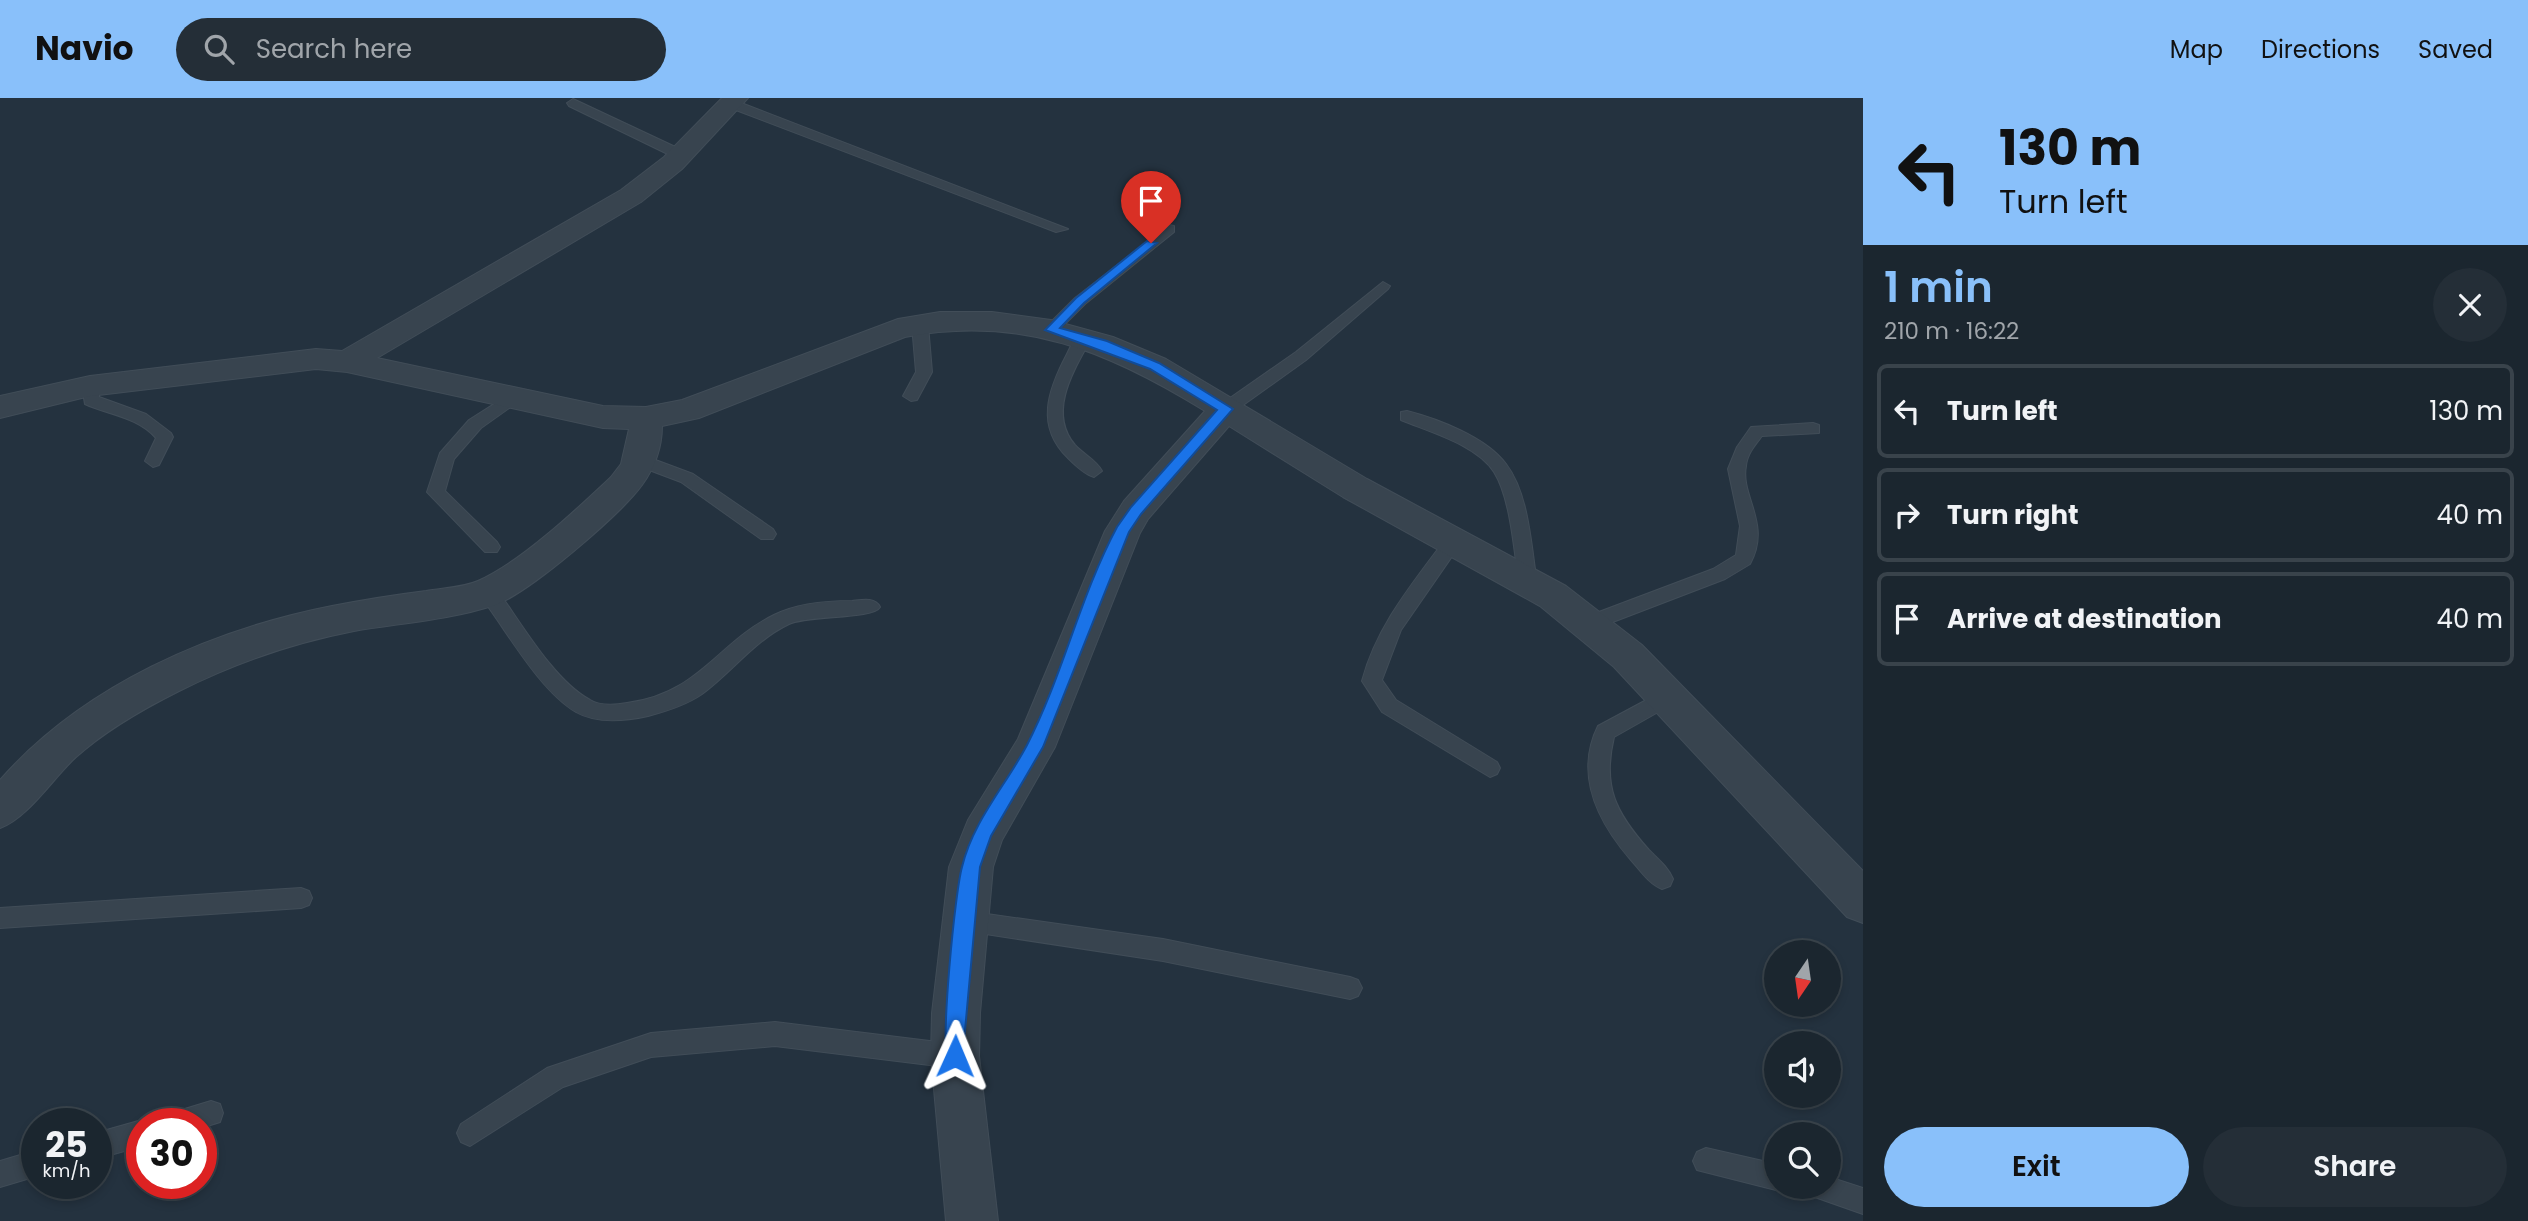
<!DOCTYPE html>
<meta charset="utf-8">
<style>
body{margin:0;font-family:Poppins,sans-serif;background:#242e37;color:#f1f3f6;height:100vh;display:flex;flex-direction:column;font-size:26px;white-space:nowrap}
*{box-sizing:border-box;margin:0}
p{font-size:23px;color:#a0a5aa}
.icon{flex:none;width:38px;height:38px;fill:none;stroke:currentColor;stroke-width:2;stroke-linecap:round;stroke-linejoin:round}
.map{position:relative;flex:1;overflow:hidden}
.panel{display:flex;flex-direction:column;background:#1b262f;width:665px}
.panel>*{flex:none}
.hud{background:#89c0fa;color:#111;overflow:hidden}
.needle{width:46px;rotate:193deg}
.controls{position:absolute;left:1764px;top:842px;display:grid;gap:14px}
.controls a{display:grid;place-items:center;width:77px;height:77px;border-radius:50%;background:#1b262f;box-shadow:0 4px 10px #0003,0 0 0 2px #39434b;font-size:35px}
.speed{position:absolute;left:21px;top:1010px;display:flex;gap:14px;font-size:35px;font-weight:700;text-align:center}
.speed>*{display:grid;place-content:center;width:91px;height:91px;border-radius:50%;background:#1b262f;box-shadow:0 4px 10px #0003,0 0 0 2px #39434b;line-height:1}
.speed small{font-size:18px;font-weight:400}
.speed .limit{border:10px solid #d22;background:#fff;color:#111}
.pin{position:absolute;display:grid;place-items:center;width:60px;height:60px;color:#fff;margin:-72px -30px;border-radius:50% 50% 50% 0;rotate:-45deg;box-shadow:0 0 7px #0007}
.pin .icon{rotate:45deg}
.me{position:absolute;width:77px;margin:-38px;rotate:1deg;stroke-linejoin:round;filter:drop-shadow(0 0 5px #0008)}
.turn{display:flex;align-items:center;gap:24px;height:147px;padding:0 21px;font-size:32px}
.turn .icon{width:91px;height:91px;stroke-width:2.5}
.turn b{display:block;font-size:49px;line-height:60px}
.round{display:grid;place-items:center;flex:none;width:74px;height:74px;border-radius:37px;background:#242e37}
.headline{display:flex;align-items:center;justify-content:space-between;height:119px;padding:0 21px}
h1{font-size:42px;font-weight:600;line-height:52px;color:#89c0fa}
.primary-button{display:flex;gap:14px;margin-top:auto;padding:14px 21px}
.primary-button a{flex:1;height:80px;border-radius:42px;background:#89c0fa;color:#111;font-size:28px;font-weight:600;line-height:80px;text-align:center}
.primary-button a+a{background:#242e37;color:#f1f3f6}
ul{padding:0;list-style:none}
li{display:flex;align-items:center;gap:21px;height:94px;margin:0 14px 10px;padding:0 7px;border:4px solid #39434b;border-radius:10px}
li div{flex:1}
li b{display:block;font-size:26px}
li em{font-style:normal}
header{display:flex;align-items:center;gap:42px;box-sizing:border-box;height:98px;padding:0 35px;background:#89c0fa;color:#111}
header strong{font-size:33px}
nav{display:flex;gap:38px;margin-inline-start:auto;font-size:24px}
.search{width:490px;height:63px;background:#242e37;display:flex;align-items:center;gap:18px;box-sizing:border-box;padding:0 24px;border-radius:38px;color:#a0a5aa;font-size:26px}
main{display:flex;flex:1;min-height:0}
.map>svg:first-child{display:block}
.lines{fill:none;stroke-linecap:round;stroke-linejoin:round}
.service-casing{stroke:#414d58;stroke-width:2}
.minor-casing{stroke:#414d58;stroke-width:2}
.service{fill:#38444f;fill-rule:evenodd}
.minor{fill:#38444f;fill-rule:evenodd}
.route{fill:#1a73e8;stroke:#114b97;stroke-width:2}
</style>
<header>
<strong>Navio</strong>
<div class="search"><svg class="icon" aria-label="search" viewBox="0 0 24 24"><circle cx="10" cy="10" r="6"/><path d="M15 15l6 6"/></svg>Search here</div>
<nav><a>Map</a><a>Directions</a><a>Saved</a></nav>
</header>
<main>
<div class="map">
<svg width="1863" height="1123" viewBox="0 0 1863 1123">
<rect width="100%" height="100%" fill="#24323f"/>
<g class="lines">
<defs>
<g id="service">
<path d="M573 1 686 54 688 57 676 60 569 8 567 5Z"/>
<path d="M728 3H736L1068 131 1056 134 728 9Z"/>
<path d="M1169 127 1174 128V134L1085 206 1056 235H1046V229L1075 200Z"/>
<path d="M1383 184 1390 188 1388 191 1306 262 1232 315H1220V307L1296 254Z"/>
<path d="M920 222 928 227 932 274 917 302 911 303 903 298 916 274 912 227Z"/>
<path d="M1083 236 1091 241C1074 272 1047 314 1075 347 1083 356 1096 362 1102 373L1094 379C1084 376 1075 367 1068 360 1035 328 1048 292 1067 256 1071 248 1074 239 1083 236Z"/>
<path d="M90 283 98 288 99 299 146 316 171 335 173 339 159 367 153 369 145 363 156 340C138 319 109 317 85 306L82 288Z"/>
<path d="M513 294 519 295V303L481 330 454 361 445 393 497 444 500 449 497 454H485L427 394 440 355 469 322Z"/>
<path d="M1407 313C1438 321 1486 339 1506 366 1529 396 1531 448 1537 485L1534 490H1522L1519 485C1514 454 1511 401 1494 374 1477 347 1430 334 1401 322V314Z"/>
<path d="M1813 325 1819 327V335L1762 338C1755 347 1747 356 1746 368 1740 398 1772 426 1750 466L1725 481 1597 530H1583L1581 525 1583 520 1713 471 1736 457 1740 428 1728 371 1737 349 1751 329Z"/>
<path d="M642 357 693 376 773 431 776 436 773 441H761L681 384 636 367 634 363Z"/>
<path d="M1453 437 1462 444 1401 532 1382 582 1396 602 1497 664 1500 670 1497 676 1490 679 1382 614 1362 583C1377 527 1413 485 1447 439Z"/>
<path d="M488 487 495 489C520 523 553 582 590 602 600 608 616 607 627 605 699 596 717 545 774 517 798 505 826 503 852 503 862 502 875 499 880 509 874 521 808 517 789 526 755 542 732 574 702 596 686 607 667 613 648 618 625 623 597 626 576 614 539 592 507 533 481 499L479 494Z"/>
<path d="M1667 591 1674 593 1677 599 1674 605 1614 639C1602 689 1616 715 1649 752 1658 761 1668 769 1673 781L1670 788 1662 791C1649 786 1640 772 1631 762 1598 724 1574 677 1598 628Z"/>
<path d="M301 790 309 793 312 800 309 807 301 810 0 830V810Z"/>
<path d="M966 813 1163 841 1350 879 1358 882 1362 890 1358 898 1350 901 1163 863 966 833 958 830 955 823 958 816Z"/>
<path d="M775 924 954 946 963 949 966 958 963 967 954 970 775 948 651 959 563 989 470 1048 461 1044 457 1035 461 1026 547 970 651 935Z"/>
<path d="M211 1003 220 1006 223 1015 220 1024 201 1030V1026H162L165 1017Z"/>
<path d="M142 1022 149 1026H142V1048L96 1061V1035Z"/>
<path d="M1706 1050 1776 1066V1088H1784L1776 1092 1697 1072 1693 1063 1697 1054Z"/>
<path d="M37 1052V1078L0 1089V1063Z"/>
<path d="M1829 1079 1863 1090V1116L1809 1097 1805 1088H1829Z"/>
</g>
<path id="minor" d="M722 0H748L682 71 641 104 377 260 603 308 646 309 682 302 898 221 940 214H992L1051 222 1113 239 1166 261 1367 381 1566 488 1642 547 1863 773V825L1847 819 1614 569 1540 508 1343 399 1229 328 1148 421 1140 435 1055 649 1002 742 993 769 980 915 979 958 998 1123H946L931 958 932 915 949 769 968 722 1018 641 1105 433 1124 403 1205 313C1108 253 1022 217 905 239L699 320 662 328C662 350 655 369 642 387 620 417 529 495 495 507 450 522 400 525 354 533 292 545 235 565 179 593 143 611 106 632 76 659 53 680 28 720 0 730V682C83 588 210 532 332 508 363 502 394 497 426 493 442 490 462 490 478 483 521 464 576 412 611 379L621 366 629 331 603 330 347 274 316 271 90 298 0 320V298L90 278 316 251 342 253 621 92 664 59Z"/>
</defs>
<use href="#service" class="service-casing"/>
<use href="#minor" class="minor-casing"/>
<use href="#service" class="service"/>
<use href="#minor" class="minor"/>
</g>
<path class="route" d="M1147 143 1157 145 1084 205 1060 230 1107 243 1159 265 1233 311 1141 416 1129 434 1043 649 991 738 980 769 962 965 955 968 948 965C940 946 955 794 962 769 973 723 1006 687 1027 647 1063 577 1080 498 1117 429L1131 409 1217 312 1150 271 1045 232 1076 200Z"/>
</svg>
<div class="controls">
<a><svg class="needle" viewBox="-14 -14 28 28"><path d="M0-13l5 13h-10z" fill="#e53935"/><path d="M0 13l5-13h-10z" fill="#a0a5aa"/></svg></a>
<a><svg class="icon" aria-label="sound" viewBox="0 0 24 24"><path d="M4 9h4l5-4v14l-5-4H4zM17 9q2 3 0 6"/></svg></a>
<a><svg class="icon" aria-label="search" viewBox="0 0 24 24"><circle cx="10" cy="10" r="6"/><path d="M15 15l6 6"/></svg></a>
</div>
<div class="speed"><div>25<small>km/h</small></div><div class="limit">30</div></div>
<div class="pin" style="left:1151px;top:145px;background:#d93025"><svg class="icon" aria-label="arrive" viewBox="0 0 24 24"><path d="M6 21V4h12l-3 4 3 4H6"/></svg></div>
<svg class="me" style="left:955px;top:958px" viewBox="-20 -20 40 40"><path d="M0-17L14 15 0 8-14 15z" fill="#1a73e8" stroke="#fff" stroke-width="4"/></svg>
</div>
<section class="panel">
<div class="hud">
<div class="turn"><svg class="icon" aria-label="left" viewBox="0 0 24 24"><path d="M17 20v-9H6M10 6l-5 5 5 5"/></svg><div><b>130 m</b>Turn left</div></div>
</div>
<div class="headline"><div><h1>1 min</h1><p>210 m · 16:22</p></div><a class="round"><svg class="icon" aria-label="close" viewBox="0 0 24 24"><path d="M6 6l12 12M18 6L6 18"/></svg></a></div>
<ul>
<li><svg class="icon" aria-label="left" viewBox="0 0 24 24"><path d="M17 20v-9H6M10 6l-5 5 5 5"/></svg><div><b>Turn left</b></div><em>130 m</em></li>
<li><svg class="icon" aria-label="right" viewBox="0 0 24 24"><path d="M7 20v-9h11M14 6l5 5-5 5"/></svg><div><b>Turn right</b></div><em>40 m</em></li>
<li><svg class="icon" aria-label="arrive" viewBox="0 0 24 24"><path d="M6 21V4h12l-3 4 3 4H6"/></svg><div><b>Arrive at destination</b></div><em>40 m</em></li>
</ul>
<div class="primary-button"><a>Exit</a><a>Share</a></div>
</section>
</main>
